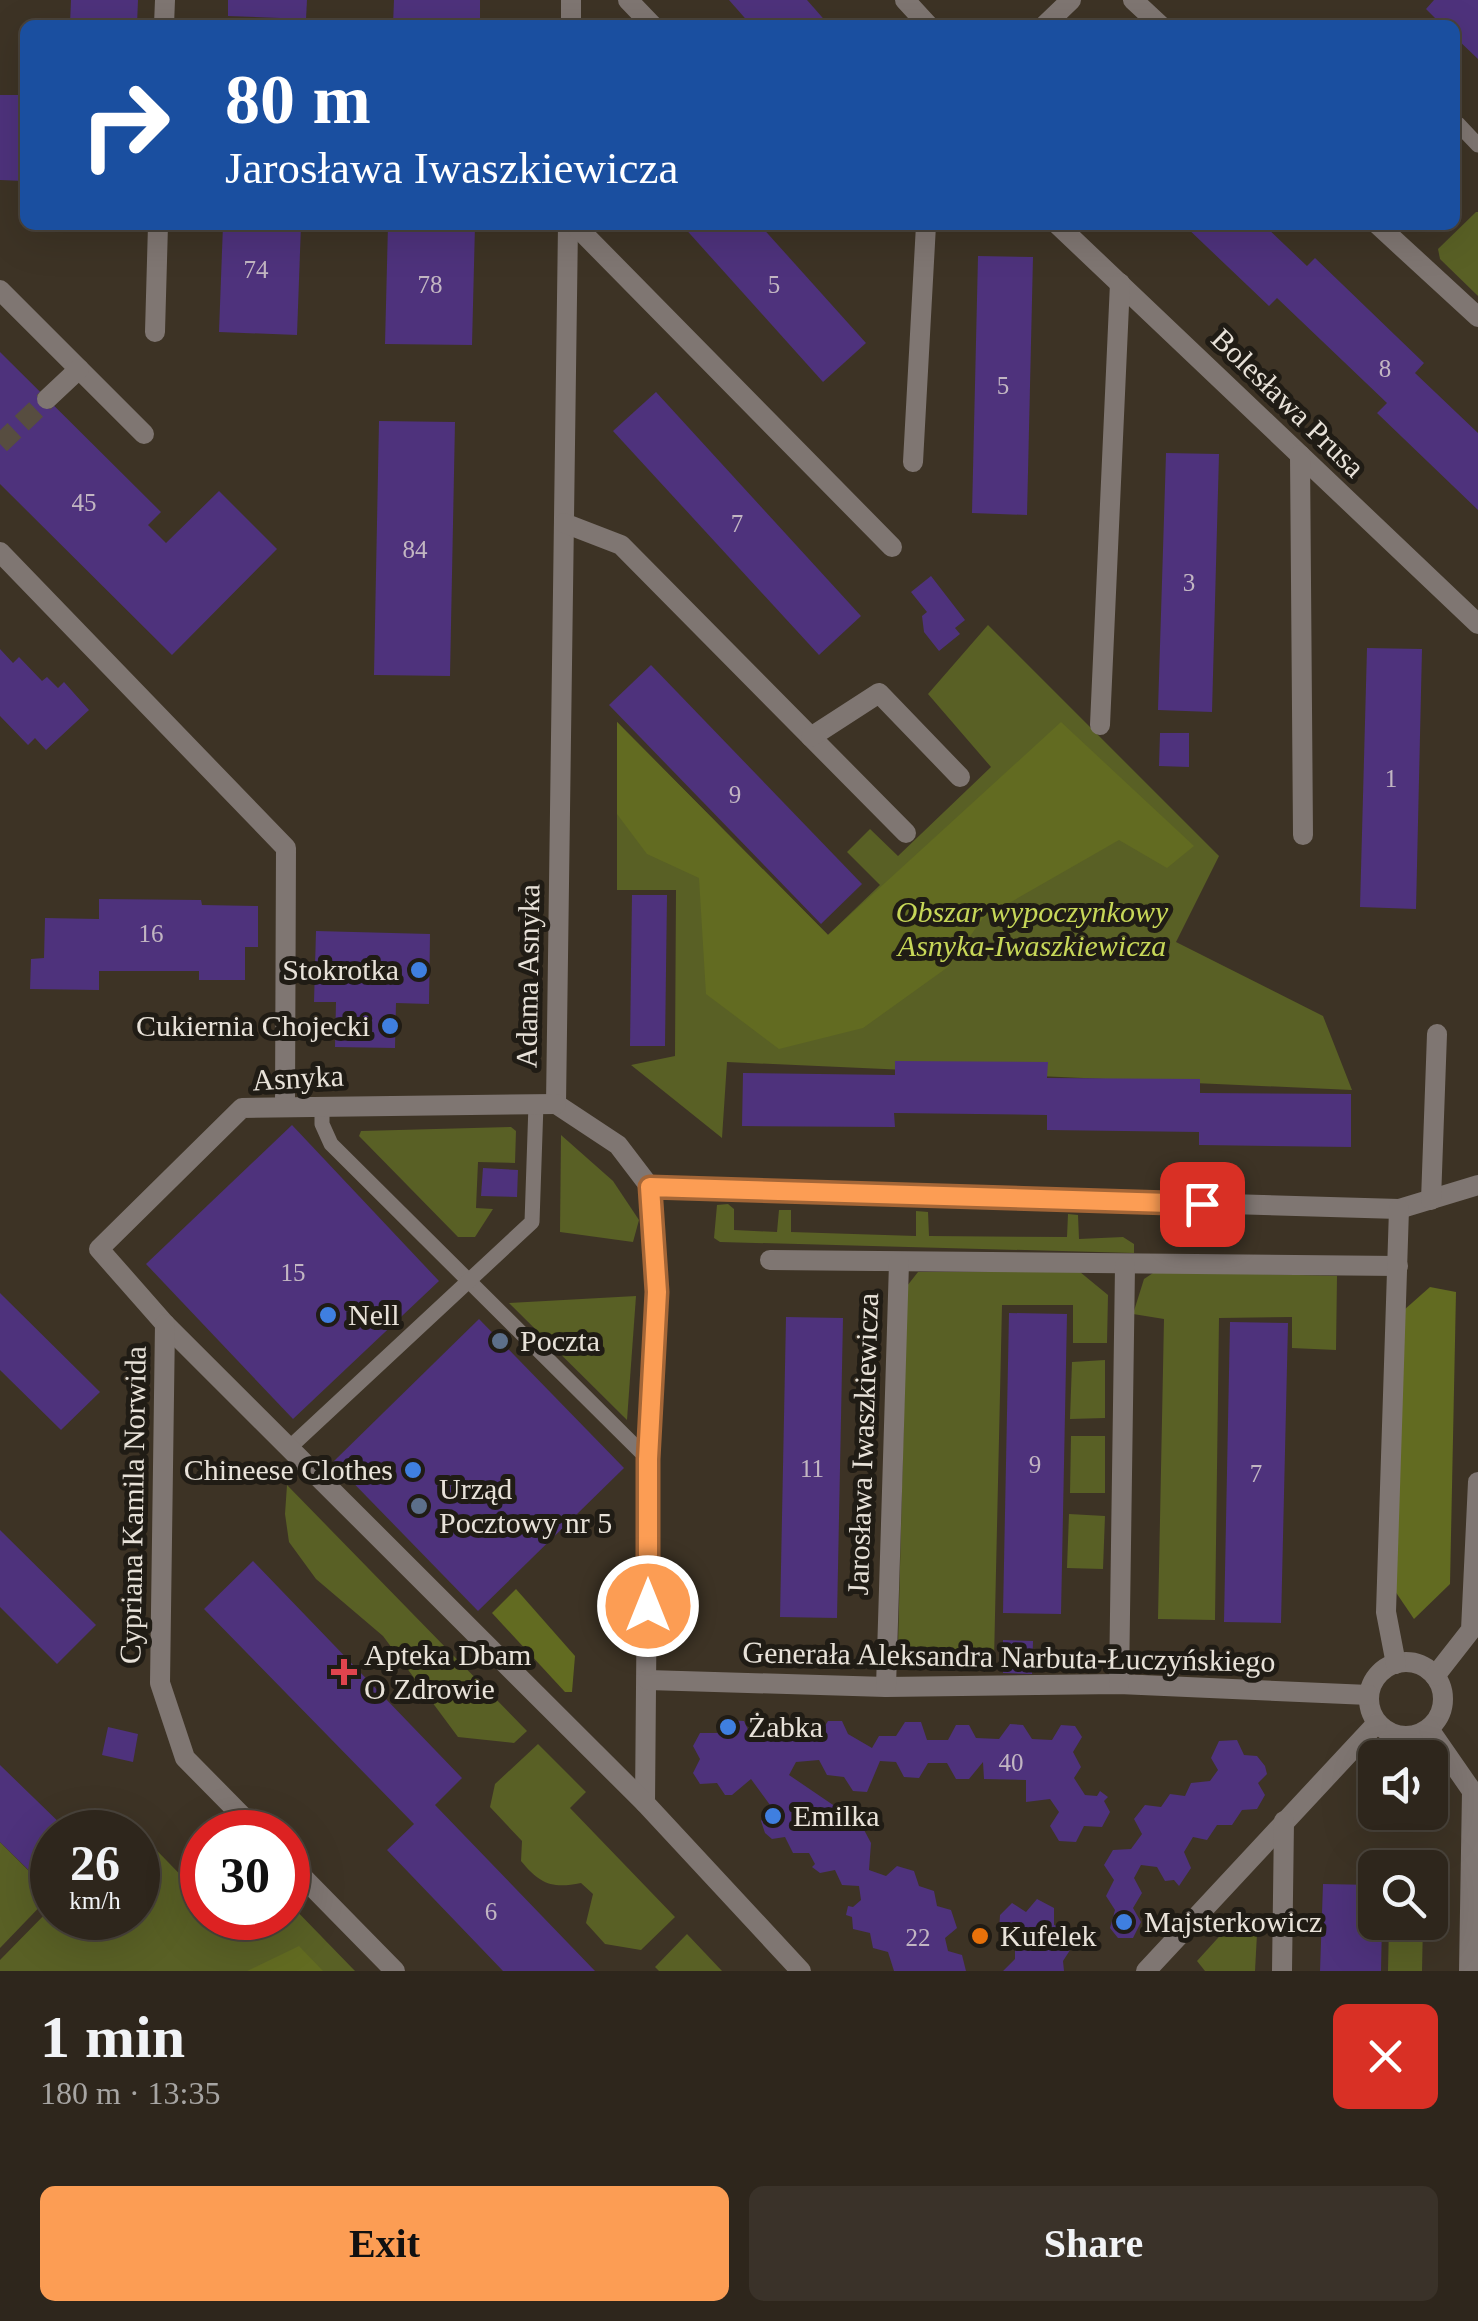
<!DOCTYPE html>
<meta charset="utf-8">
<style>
body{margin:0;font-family:Georgia,serif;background:#3a3229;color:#f1f3f6;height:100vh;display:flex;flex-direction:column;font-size:38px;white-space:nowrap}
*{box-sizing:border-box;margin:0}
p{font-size:32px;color:#a7a5a3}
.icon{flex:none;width:55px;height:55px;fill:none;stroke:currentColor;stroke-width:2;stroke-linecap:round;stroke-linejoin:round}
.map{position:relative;height:1971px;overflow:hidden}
.sheet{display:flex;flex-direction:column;background:#2e261c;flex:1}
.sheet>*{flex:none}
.hud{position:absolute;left:20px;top:20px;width:1440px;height:210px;border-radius:15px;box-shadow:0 10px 40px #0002,0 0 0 2px #49433b;background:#1a4fa0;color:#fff;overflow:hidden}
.fabs{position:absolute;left:1358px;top:1740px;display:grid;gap:20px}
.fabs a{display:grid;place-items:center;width:90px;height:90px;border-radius:15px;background:#2e261c;box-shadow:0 10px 40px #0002,0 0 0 2px #49433b;font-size:50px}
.speed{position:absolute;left:30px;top:1810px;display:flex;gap:20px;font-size:50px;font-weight:700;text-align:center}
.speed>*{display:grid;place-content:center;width:130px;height:130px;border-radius:50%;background:#2e261c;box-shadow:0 10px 40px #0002,0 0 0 2px #49433b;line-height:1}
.speed small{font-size:25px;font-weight:400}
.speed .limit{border:15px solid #d22;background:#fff;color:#111}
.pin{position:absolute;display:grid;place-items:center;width:85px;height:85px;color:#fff;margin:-42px;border-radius:20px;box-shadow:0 5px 15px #0006}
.me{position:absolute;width:110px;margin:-55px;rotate:0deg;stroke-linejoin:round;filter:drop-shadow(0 0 8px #0008)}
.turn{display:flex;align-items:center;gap:35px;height:210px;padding:0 40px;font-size:45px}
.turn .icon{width:130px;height:130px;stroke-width:2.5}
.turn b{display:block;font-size:70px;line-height:85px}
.round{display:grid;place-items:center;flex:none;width:105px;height:105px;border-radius:15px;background:#3a3229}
.summary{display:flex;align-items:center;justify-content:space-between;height:170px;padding:0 40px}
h1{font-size:60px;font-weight:800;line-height:75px}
.cta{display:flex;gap:20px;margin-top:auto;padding:20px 40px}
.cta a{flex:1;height:115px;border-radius:15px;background:#fc9d54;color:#111;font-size:40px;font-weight:800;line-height:115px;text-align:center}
.cta a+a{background:#3a3229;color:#f1f3f6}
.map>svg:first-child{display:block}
.green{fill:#596025}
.forest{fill:#626b21}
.building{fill:#4e327c}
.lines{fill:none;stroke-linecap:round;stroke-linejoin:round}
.street-tunnel{stroke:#574d40;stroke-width:20;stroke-dasharray:20 10;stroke-linecap:butt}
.lane{stroke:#7f7672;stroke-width:15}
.street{stroke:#7f7672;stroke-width:20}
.route-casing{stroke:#a46637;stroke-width:25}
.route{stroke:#fc9d54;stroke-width:18}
.shop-dot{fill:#3f7fe0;stroke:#201c15;stroke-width:4}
.service-dot{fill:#5c6f8a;stroke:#201c15;stroke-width:4}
.health-dot{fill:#e0444e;stroke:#201c15;stroke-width:4}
.food-dot{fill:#e8710a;stroke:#201c15;stroke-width:4}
.labels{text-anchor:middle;stroke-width:10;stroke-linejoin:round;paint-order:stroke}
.number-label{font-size:25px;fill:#c2b6c2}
.street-label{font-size:30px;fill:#e8e2d9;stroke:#201c15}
.park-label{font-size:30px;font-style:italic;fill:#c7d758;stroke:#201c15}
.poi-label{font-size:30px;fill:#e8e2d9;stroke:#201c15;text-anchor:start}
</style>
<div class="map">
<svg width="1478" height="1971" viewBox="0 0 1478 1971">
<rect width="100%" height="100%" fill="#3d3325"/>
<g class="green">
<path d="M1476 212H1478V296L1440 259 1438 249Z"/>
<path d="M988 625 1219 856 1176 942 1323 1016 1352 1090 727 1062 722 1138 631 1065 675 1056 676 890H617V722L828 935 880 885 847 852 870 829 898 856 991 767 928 694Z"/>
<path d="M511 1127 516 1131 515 1163 478 1162 476 1208 493 1209 475 1237H458L359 1136 361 1131Z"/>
<path d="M561 1135 613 1181 639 1220 633 1242 560 1232Z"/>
<path d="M728 1204 734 1209V1230L777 1232 779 1210H791V1232L916 1236V1211L928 1212 929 1236 1067 1237 1068 1214 1078 1215 1079 1239 1123 1237 1134 1244V1253L720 1242 714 1238 717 1205Z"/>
<path d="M1156 1271 1337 1276 1336 1350 1292 1348V1317L1219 1318 1215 1620 1158 1619 1164 1319 1133 1314 1144 1279Z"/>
<path d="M918 1272H1080L1108 1295 1107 1343H1073V1305H1002L994 1660 914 1661 898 1647 907 1286Z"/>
<path d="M636 1296 627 1420 509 1303Z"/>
<path d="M1105 1360V1418L1070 1419 1072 1362Z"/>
<path d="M1071 1436H1105V1493H1070Z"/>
<path d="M287 1485 527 1731 514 1743 458 1737 383 1636 316 1579 289 1542 285 1514Z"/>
<path d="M1069 1514 1105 1516 1103 1569 1067 1568Z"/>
<path d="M538 1744 586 1792 570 1808 675 1917 641 1950 605 1944 586 1923 593 1894 581 1883C552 1889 540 1884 521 1861L522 1841 490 1807 495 1784Z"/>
<path d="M133 1826 202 1897V1918H223L232 1926 241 1918H288V1902L355 1971H0V1960L52 1907V1918H138V1832H127Z"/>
<path d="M0 1842 52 1894 0 1948Z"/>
<path d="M1258 1915 1255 1971H1205L1197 1961 1237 1917Z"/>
<path d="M1389 1923H1423L1422 1971H1388Z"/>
<path d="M687 1934 722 1971H659L655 1967Z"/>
</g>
<g class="forest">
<path d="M617 722 828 935 1061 722 1194 846 1167 868 1119 840 983 918 948 967 863 1028 779 1049 706 994 699 878 647 854 617 814Z"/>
<path d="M1430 1287 1456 1292 1450 1584 1414 1619 1395 1591 1404 1310Z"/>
<path d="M516 1589 575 1656 572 1692H565L492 1613Z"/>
<path d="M299 1946 323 1971H247Z"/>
</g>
<g class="building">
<path d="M71 0H138L137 25H70Z"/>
<path d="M228 0H307L306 19 228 16Z"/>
<path d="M394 0H480V25H393Z"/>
<path d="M729 0H807L829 25H751Z"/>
<path d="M1434 0H1478V59L1455 37V25H1442L1426 9Z"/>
<path d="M0 95H25V181L0 180Z"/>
<path d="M223 225H301L297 335 219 332Z"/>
<path d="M388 225H475L472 345 385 344Z"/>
<path d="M682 225H760L866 343 823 382Z"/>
<path d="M1184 225H1264L1307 266 1315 258 1424 363 1415 373 1478 433V510L1377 413 1387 403 1277 298 1269 306Z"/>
<path d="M978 256 1033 257 1027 515 972 513Z"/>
<path d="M0 352 161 512 148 525 166 543 219 491 277 549 172 655 0 484Z"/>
<path d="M656 392 861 616 819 655 613 431Z"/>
<path d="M379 421 455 422 450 676 374 675Z"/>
<path d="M1166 453 1219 454 1212 712 1158 710Z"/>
<path d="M931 576 965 620 955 628 960 634 939 651 924 632 922 616 927 612 911 592Z"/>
<path d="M1367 648 1422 649 1416 909 1360 907Z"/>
<path d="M0 649 13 663 19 657 42 681 47 677 58 688 64 682 89 710 46 750 35 738 28 745 0 716Z"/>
<path d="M651 665 862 884 821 924 609 705Z"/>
<path d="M1160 733H1189V767L1159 766Z"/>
<path d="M632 895H667L665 1046H630Z"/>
<path d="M99 899 201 900 202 905 258 906V947H245V980H199V971H99V990L30 989 31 959 44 958 45 918 99 919Z"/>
<path d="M316 931 430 934 429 1004 396 1003 395 1048 335 1047 336 1002H314Z"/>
<path d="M895 1061 1048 1062 1047 1078 1200 1079V1093L1351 1094V1147L1199 1145V1132L1047 1130V1115L894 1113 895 1127 742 1126 743 1073 895 1075Z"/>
<path d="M292 1125 439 1281 293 1419 146 1264Z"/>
<path d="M483 1168 518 1170 517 1197 481 1196Z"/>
<path d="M0 1293 100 1392 61 1430 0 1370Z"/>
<path d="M1009 1313 1067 1314 1061 1614 1003 1613Z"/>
<path d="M786 1317 843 1318 837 1618 780 1617Z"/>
<path d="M479 1319 624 1468 478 1611 333 1462Z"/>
<path d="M1230 1322 1288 1323 1281 1623 1224 1622Z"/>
<path d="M0 1530 96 1625 57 1664 0 1607Z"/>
<path d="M253 1561 462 1778 435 1805 595 1971H503L387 1850 414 1824 204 1609Z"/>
<path d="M1003 1640 1033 1641 1032 1674 1003 1673Z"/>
<path d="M726 1720 744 1721 750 1734 767 1735 775 1720H790L798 1734 819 1735 828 1721H842L848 1734 872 1748 879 1736H896L905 1722H921L927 1740H948L956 1725H969L976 1738 999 1739 1010 1724 1023 1725 1032 1739 1052 1740 1061 1725 1075 1726 1082 1737 1073 1752 1081 1767 1074 1778 1085 1795 1097 1796 1100 1791 1108 1797 1104 1801 1110 1812 1102 1827 1084 1826 1076 1842 1059 1841 1050 1826 1059 1812 1050 1799 1026 1802V1780L984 1779 983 1762 969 1779H956L947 1763H928L919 1778 904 1777 896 1762 880 1761 867 1792 853 1791 844 1777 827 1775 819 1760 796 1762 789 1775 839 1809 847 1826H862L871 1843 869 1870 886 1876 897 1866 914 1871 919 1886 934 1891 937 1906 951 1910 957 1928 945 1938 948 1951 962 1955 966 1971H894L888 1952 873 1948 870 1933 853 1929 852 1917 846 1915 848 1906 853 1907 861 1900 859 1886 842 1885 835 1870 820 1873 812 1867 815 1864 809 1853H793L785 1837 772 1839 765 1833 761 1821 770 1805 751 1779 732 1795H725L717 1783 700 1784 693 1773 700 1759 693 1746 700 1733H717Z"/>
<path d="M108 1727 138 1734 133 1762 102 1755Z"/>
<path d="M1237 1740 1244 1755 1257 1756 1265 1766 1267 1774 1258 1783 1265 1795 1257 1809 1242 1810 1232 1825H1217L1207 1840 1193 1837 1184 1852 1191 1868 1179 1886 1174 1880 1165 1881 1157 1867 1141 1865 1134 1878 1142 1893 1133 1908 1141 1922 1133 1938H1118L1110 1928 1115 1910 1106 1896 1114 1880 1104 1865 1113 1850 1131 1849 1142 1834 1134 1819 1145 1805 1161 1807 1170 1794 1185 1796 1191 1783 1210 1781 1218 1770 1211 1758 1219 1741Z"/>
<path d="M0 1765 69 1832H52V1893L0 1842Z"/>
<path d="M1323 1884 1375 1885V1922H1382L1381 1971H1320Z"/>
<path d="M1037 1899 1054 1908V1925L1069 1929 1074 1944 1063 1961 1064 1971H1003L1015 1959V1944L999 1932 1000 1915 1012 1903 1026 1912Z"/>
</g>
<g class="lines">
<path class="street-tunnel" d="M0 444 47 399"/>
<g class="lane">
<path d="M1458 124 1478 145"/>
<path d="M322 1105V1124L331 1144 648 1459"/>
<path d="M288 1449 532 1222 536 1104"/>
</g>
<g class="street">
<path d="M628 0 652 25"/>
<path d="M905 0 928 25"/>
<path d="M1133 0 1160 25"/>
<path d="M164 25 165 0"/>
<path d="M571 25V0"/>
<path d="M1045 25 1071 0"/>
<path d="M568 225 556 1104 618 1145 650 1187 657 1293 648 1459 645 1803"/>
<path d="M575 225 892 547"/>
<path d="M1058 225 1478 624"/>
<path d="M1378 225 1478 317"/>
<path d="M0 290 144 434"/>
<path d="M155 332 158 225"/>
<path d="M47 399 79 369"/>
<path d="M1300 455 1303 835"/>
<path d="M913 462 926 225"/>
<path d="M564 523 621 545 906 833"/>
<path d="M0 552 286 848 285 1105"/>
<path d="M1100 725 1120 283"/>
<path d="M811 737 879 693 960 777"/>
<path d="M556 1104 242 1108 99 1249 165 1324 645 1803 801 1971"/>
<path d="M650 1187 1399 1209 1478 1185"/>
<path d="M1431 1200 1437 1034"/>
<path d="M770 1260 1398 1266"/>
<path d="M165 1324 160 1683 185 1758 258 1832"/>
<circle cx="1406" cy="1699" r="37"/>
<path d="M1396 1664 1386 1612 1399 1209"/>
<path d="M1435 1676 1471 1630 1478 1482"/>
<path d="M648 1680 886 1687 1119 1684 1369 1695"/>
<path d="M1119 1684 1125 1266"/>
<path d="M886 1687 899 1263"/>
<path d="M1429 1729 1472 1791 1469 1971"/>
<path d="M288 1862 395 1971"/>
<path d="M1146 1971 1377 1723"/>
<path d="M1282 1971 1284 1821"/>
</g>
</g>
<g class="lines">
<defs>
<path id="route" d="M648 1606V1459L657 1292 650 1187 1202 1204"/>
</defs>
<use href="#route" class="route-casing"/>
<use href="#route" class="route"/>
</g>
<g class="shop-dot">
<circle cx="419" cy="970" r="10"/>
<circle cx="390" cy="1026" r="10"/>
<circle cx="328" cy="1315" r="10"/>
<circle cx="413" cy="1470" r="10"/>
<circle cx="728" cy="1727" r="10"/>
<circle cx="773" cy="1816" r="10"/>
<circle cx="1124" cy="1922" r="10"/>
</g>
<g class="service-dot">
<circle cx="500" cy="1341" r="10"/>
<circle cx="419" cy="1506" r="10"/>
</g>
<path class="health-dot" d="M339 1657h10v10h10v10h-10v10h-10v-10h-10v-10h10z"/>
<circle class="food-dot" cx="980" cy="1936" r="10"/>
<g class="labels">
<g class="number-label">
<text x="256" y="278">74</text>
<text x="430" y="293">78</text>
<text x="774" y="293">5</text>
<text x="1385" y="377">8</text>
<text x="1003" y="394">5</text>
<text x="84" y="511">45</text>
<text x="737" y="532">7</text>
<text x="415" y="558">84</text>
<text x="1189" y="591">3</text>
<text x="1391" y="787">1</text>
<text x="735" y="803">9</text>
<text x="151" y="942">16</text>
<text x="293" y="1281">15</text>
<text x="1035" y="1473">9</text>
<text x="812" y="1477">11</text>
<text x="1256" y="1482">7</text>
<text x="1011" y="1771">40</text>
<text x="491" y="1920">6</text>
<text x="918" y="1946">22</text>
</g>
<g class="street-label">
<text transform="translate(1288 403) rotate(44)" y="10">Bolesława Prusa</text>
<text transform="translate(528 976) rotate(-89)" y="10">Adama Asnyka</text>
<text transform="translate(298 1078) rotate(-3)" y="10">Asnyka</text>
<text transform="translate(863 1444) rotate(-88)" y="10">Jarosława Iwaszkiewicza</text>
<text transform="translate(133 1505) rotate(-89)" y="10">Cypriana Kamila Norwida</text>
<text transform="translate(1009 1657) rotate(1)" y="10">Generała Aleksandra Narbuta-Łuczyńskiego</text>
</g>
<g class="park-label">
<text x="1032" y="922">Obszar wypoczynkowy<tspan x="1032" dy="34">Asnyka-Iwaszkiewicza</tspan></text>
</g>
<g class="poi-label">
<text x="399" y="980" text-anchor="end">Stokrotka</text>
<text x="370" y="1036" text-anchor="end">Cukiernia Chojecki</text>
<text x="348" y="1325">Nell</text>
<text x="520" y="1351">Poczta</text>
<text x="393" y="1480" text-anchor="end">Chineese Clothes</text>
<text x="439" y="1499">Urząd<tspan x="439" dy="34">Pocztowy nr 5</tspan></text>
<text x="364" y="1665">Apteka Dbam<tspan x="364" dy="34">O Zdrowie</tspan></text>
<text x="748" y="1737">Żabka</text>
<text x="793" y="1826">Emilka</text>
<text x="1144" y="1932">Majsterkowicz</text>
<text x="1000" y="1946">Kufelek</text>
</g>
</g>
</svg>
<div class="fabs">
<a><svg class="icon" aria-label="sound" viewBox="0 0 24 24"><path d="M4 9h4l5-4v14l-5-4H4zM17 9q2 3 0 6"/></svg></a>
<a><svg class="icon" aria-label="search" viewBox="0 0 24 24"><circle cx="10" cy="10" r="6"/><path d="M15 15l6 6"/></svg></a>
</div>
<div class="speed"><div>26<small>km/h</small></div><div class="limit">30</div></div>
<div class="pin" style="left:1202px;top:1204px;background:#d93025"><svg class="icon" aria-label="arrive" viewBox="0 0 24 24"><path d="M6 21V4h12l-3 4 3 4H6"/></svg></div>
<svg class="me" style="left:648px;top:1606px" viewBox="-20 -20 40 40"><circle r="17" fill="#fc9d54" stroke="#fff" stroke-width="3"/><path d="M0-11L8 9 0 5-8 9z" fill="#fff"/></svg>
<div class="hud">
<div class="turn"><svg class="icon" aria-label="right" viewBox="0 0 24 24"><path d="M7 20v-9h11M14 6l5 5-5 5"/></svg><div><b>80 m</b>Jarosława Iwaszkiewicza</div></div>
</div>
</div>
<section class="sheet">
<div class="summary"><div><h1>1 min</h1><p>180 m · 13:35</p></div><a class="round" style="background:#d93025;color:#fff"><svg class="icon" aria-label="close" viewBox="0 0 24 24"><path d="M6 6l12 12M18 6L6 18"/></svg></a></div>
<div class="cta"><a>Exit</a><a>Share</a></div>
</section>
